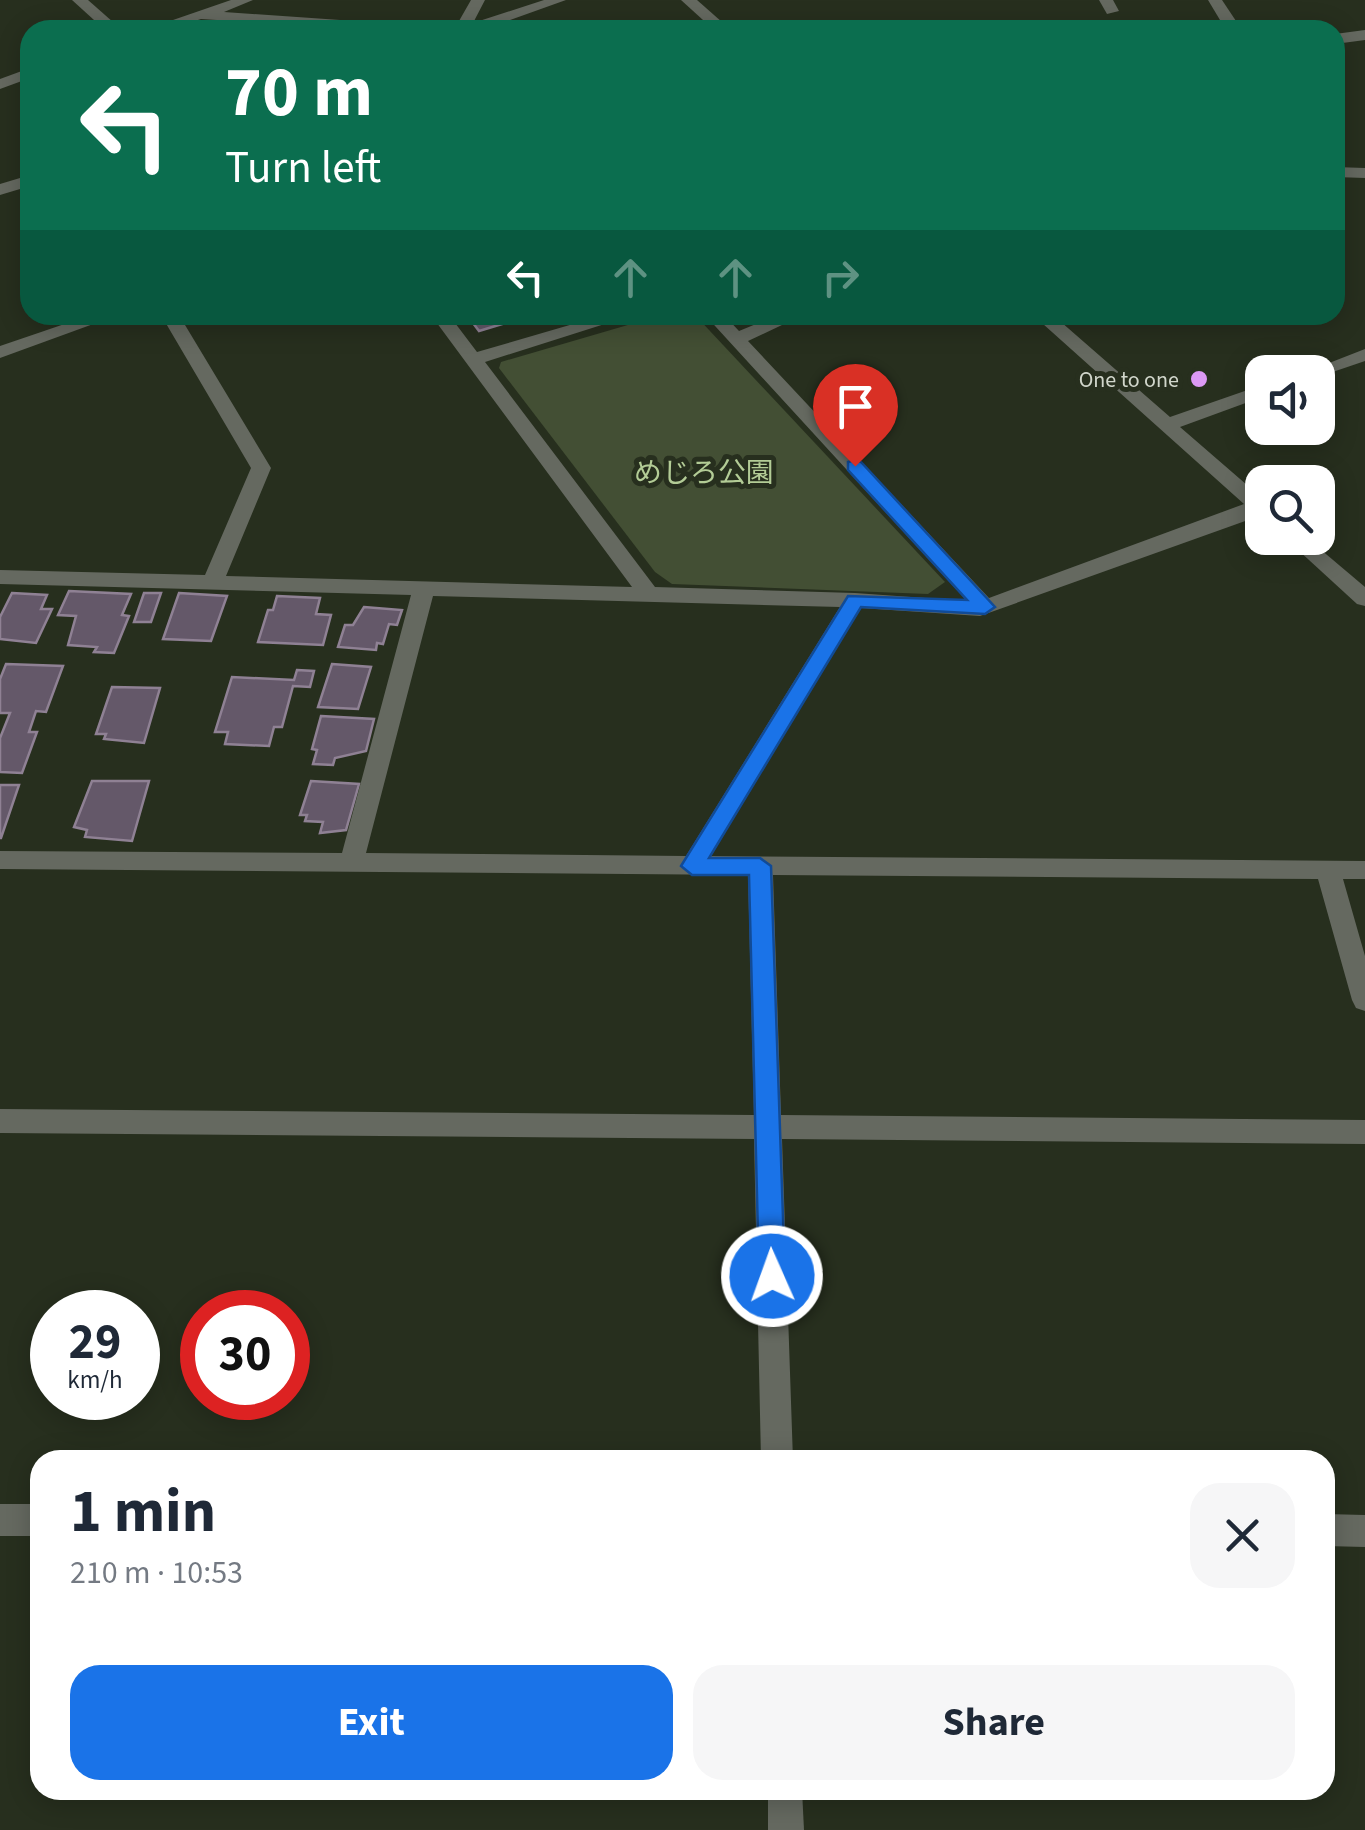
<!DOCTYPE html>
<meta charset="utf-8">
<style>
body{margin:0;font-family:"Source Sans 3","Noto Sans JP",sans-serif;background:#f6f6f7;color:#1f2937;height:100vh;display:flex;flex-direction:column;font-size:38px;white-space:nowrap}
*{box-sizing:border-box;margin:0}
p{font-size:32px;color:#747a83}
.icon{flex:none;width:55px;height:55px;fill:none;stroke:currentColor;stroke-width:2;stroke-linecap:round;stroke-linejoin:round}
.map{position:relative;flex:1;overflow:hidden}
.panel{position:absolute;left:30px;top:1450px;width:1305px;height:350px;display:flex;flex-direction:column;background:#fff;border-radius:30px;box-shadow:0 5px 25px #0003}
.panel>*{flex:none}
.hud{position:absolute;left:20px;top:20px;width:1325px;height:305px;border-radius:30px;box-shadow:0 5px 25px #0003;background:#0b6e4f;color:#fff;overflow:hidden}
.fabs{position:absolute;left:1245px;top:355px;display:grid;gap:20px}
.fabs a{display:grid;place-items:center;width:90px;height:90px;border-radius:20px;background:#fff;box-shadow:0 5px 25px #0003;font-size:50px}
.speed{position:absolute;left:30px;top:1290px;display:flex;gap:20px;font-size:50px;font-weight:700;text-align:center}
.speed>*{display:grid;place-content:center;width:130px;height:130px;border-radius:50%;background:#fff;box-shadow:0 5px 25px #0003;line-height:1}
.speed small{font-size:25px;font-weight:400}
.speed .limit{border:15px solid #d22;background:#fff;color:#111}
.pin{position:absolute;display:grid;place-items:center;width:85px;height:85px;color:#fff;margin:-102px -42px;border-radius:50% 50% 50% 0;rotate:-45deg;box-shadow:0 0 10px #0007}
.pin .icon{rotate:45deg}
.me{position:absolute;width:110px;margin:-55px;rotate:358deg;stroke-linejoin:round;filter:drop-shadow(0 0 8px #0008)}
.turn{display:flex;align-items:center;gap:35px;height:210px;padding:0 40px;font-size:45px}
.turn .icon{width:130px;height:130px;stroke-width:2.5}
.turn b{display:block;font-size:70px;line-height:85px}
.lanes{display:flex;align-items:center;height:95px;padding:0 40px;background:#0003;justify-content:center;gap:50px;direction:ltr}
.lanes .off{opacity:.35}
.round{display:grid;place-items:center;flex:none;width:105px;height:105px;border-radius:30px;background:#f6f6f7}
.overview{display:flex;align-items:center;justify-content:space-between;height:170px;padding:0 40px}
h1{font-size:60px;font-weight:700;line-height:75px}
.primary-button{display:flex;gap:20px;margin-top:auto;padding:20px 40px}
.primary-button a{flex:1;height:115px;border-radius:30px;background:#1a73e8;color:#fff;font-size:40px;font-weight:700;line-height:115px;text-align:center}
.primary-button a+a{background:#f6f6f7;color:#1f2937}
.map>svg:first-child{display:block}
.green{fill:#434f34}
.building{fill:#645869;stroke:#8f8194;stroke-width:2.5}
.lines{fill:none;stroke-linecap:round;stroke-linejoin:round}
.minor{fill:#656960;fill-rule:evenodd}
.route{fill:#1a73e8;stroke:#114b97;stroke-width:2.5}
.poi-dot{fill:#dc99f4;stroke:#272f1e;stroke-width:4}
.labels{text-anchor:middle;stroke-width:10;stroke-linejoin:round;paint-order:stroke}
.far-poi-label{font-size:22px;fill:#d1d6cb;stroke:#272f1e;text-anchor:end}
.park-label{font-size:28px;fill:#b3cc96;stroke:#272f1e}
</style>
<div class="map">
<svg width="1365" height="1830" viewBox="0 0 1365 1830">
<rect width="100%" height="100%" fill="#272f1e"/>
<path class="green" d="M662 315H695L945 582 928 594 672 584 655 572 499 368 501 362Z"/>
<g class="building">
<path d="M467 315H532L479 331Z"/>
<path d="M69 591 131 594 122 615 129 616 114 653 94 652 97 647 68 645 76 616 58 615Z"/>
<path d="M12 593 47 595 41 609H52L36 643 0 639V617Z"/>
<path d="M144 593H161L151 622H134Z"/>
<path d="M179 593 227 596 211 641 163 639Z"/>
<path d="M277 596 320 598 316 614 331 615 323 645 258 642 268 610H273Z"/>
<path d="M364 607 402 610 397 625 389 624 383 644 377 643 376 650 338 647 345 625H353Z"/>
<path d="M6 664 63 666 46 712 36 711 29 732H37L22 773 0 772V738L10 713H0V679Z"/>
<path d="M332 664 371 667 358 709 318 707Z"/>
<path d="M297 670 314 671 310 687 293 686 282 727H274L269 746 225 744 228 732H215L232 677 294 680Z"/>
<path d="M112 687 160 688 144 743 104 739 106 734H96Z"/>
<path d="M321 716 374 719 366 751 335 758 333 765 313 764 317 750 312 749Z"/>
<path d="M92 781H149L132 841 85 837 87 830 74 827Z"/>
<path d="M311 781 359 784 346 830 320 833 323 822 305 821 307 815H300Z"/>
<path d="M0 785H19L1 838H0Z"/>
</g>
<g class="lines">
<g class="minor">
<path d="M72 0H88L122 30H105Z"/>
<path d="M231 0H253L224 12 455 28 471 0H485L473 23 544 0H566L482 30H375L201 19 167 30H144Z"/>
<path d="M681 0H697L731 30H714Z"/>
<path d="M1099 0H1113L1119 11 1107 14Z"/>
<path d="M1208 0H1222L1242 30H1226Z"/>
<path d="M1365 30V40L1335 44V34Z"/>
<path d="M30 68V78L0 89V79Z"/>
<path d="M1335 167 1365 168V178L1335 177Z"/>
<path d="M30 175V186L0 195V184Z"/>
<path d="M91 315H118L0 358V346Z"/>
<path d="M161 315H179L271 468 226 576 632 587 431 315H449L477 352 604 315H633L485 362 655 587 855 593 967 601 705 315H724L739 331 778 315H803L748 341 989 598 1244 504 1033 315H1053L1170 417 1262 385V397L1180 427 1262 498V515L980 616 861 608 711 856 1365 861V879H1343L1365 956V1011L1356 1008 1352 1000 1318 879 773 875 781 1115 1365 1120V1144L782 1139 793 1460H761L754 1139 0 1133V1109L754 1115 748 875 0 869V851L342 853 411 595 0 584V570L205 575 251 468ZM433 596 840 607 686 856 366 853Z"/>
<path d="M1365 349V361L1318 377V372H1306Z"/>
<path d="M1285 538H1307L1365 587V606L1357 604Z"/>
<rect x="0" y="1504" width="40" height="32"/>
<path d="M1325 1514 1365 1515V1547L1325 1546Z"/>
<path d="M768 1790H802L804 1830H768Z"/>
</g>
</g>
<path class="route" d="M855 460 861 462 995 607 985 614 861 607 709 858H760L771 866 785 1276 781 1284 772 1288 762 1284 759 1276 749 875H692L681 866 848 596 967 600 848 470V462Z"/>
<circle class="poi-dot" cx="1199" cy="379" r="10"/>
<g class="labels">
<g class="far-poi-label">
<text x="1179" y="387">One to one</text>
</g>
<g class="park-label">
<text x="704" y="482">めじろ公園</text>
</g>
</g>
</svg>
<div class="fabs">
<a><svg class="icon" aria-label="sound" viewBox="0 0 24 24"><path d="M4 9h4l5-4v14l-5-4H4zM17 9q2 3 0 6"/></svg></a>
<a><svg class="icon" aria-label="search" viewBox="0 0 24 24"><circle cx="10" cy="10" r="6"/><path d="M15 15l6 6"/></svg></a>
</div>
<div class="speed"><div>29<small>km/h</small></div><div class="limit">30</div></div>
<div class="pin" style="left:855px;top:466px;background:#d93025"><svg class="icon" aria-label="arrive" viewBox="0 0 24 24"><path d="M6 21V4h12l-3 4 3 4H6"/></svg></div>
<svg class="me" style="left:772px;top:1276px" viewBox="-20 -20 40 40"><circle r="17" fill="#1a73e8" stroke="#fff" stroke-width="3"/><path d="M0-11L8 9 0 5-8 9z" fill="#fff"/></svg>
<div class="hud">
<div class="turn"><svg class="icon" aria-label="left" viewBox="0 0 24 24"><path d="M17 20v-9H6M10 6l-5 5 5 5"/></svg><div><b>70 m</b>Turn left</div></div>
<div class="lanes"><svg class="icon" aria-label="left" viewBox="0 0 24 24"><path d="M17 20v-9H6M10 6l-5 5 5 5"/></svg><svg class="icon off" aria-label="ahead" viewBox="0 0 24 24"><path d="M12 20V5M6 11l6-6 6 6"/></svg><svg class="icon off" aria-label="ahead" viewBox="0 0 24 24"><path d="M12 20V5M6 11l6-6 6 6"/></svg><svg class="icon off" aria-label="right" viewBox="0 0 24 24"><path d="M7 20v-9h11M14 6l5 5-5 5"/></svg></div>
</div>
<section class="panel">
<div class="overview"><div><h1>1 min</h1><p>210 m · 10:53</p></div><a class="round"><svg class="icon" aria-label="close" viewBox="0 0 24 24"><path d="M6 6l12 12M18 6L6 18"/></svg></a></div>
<div class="primary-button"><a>Exit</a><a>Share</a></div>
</section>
</div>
